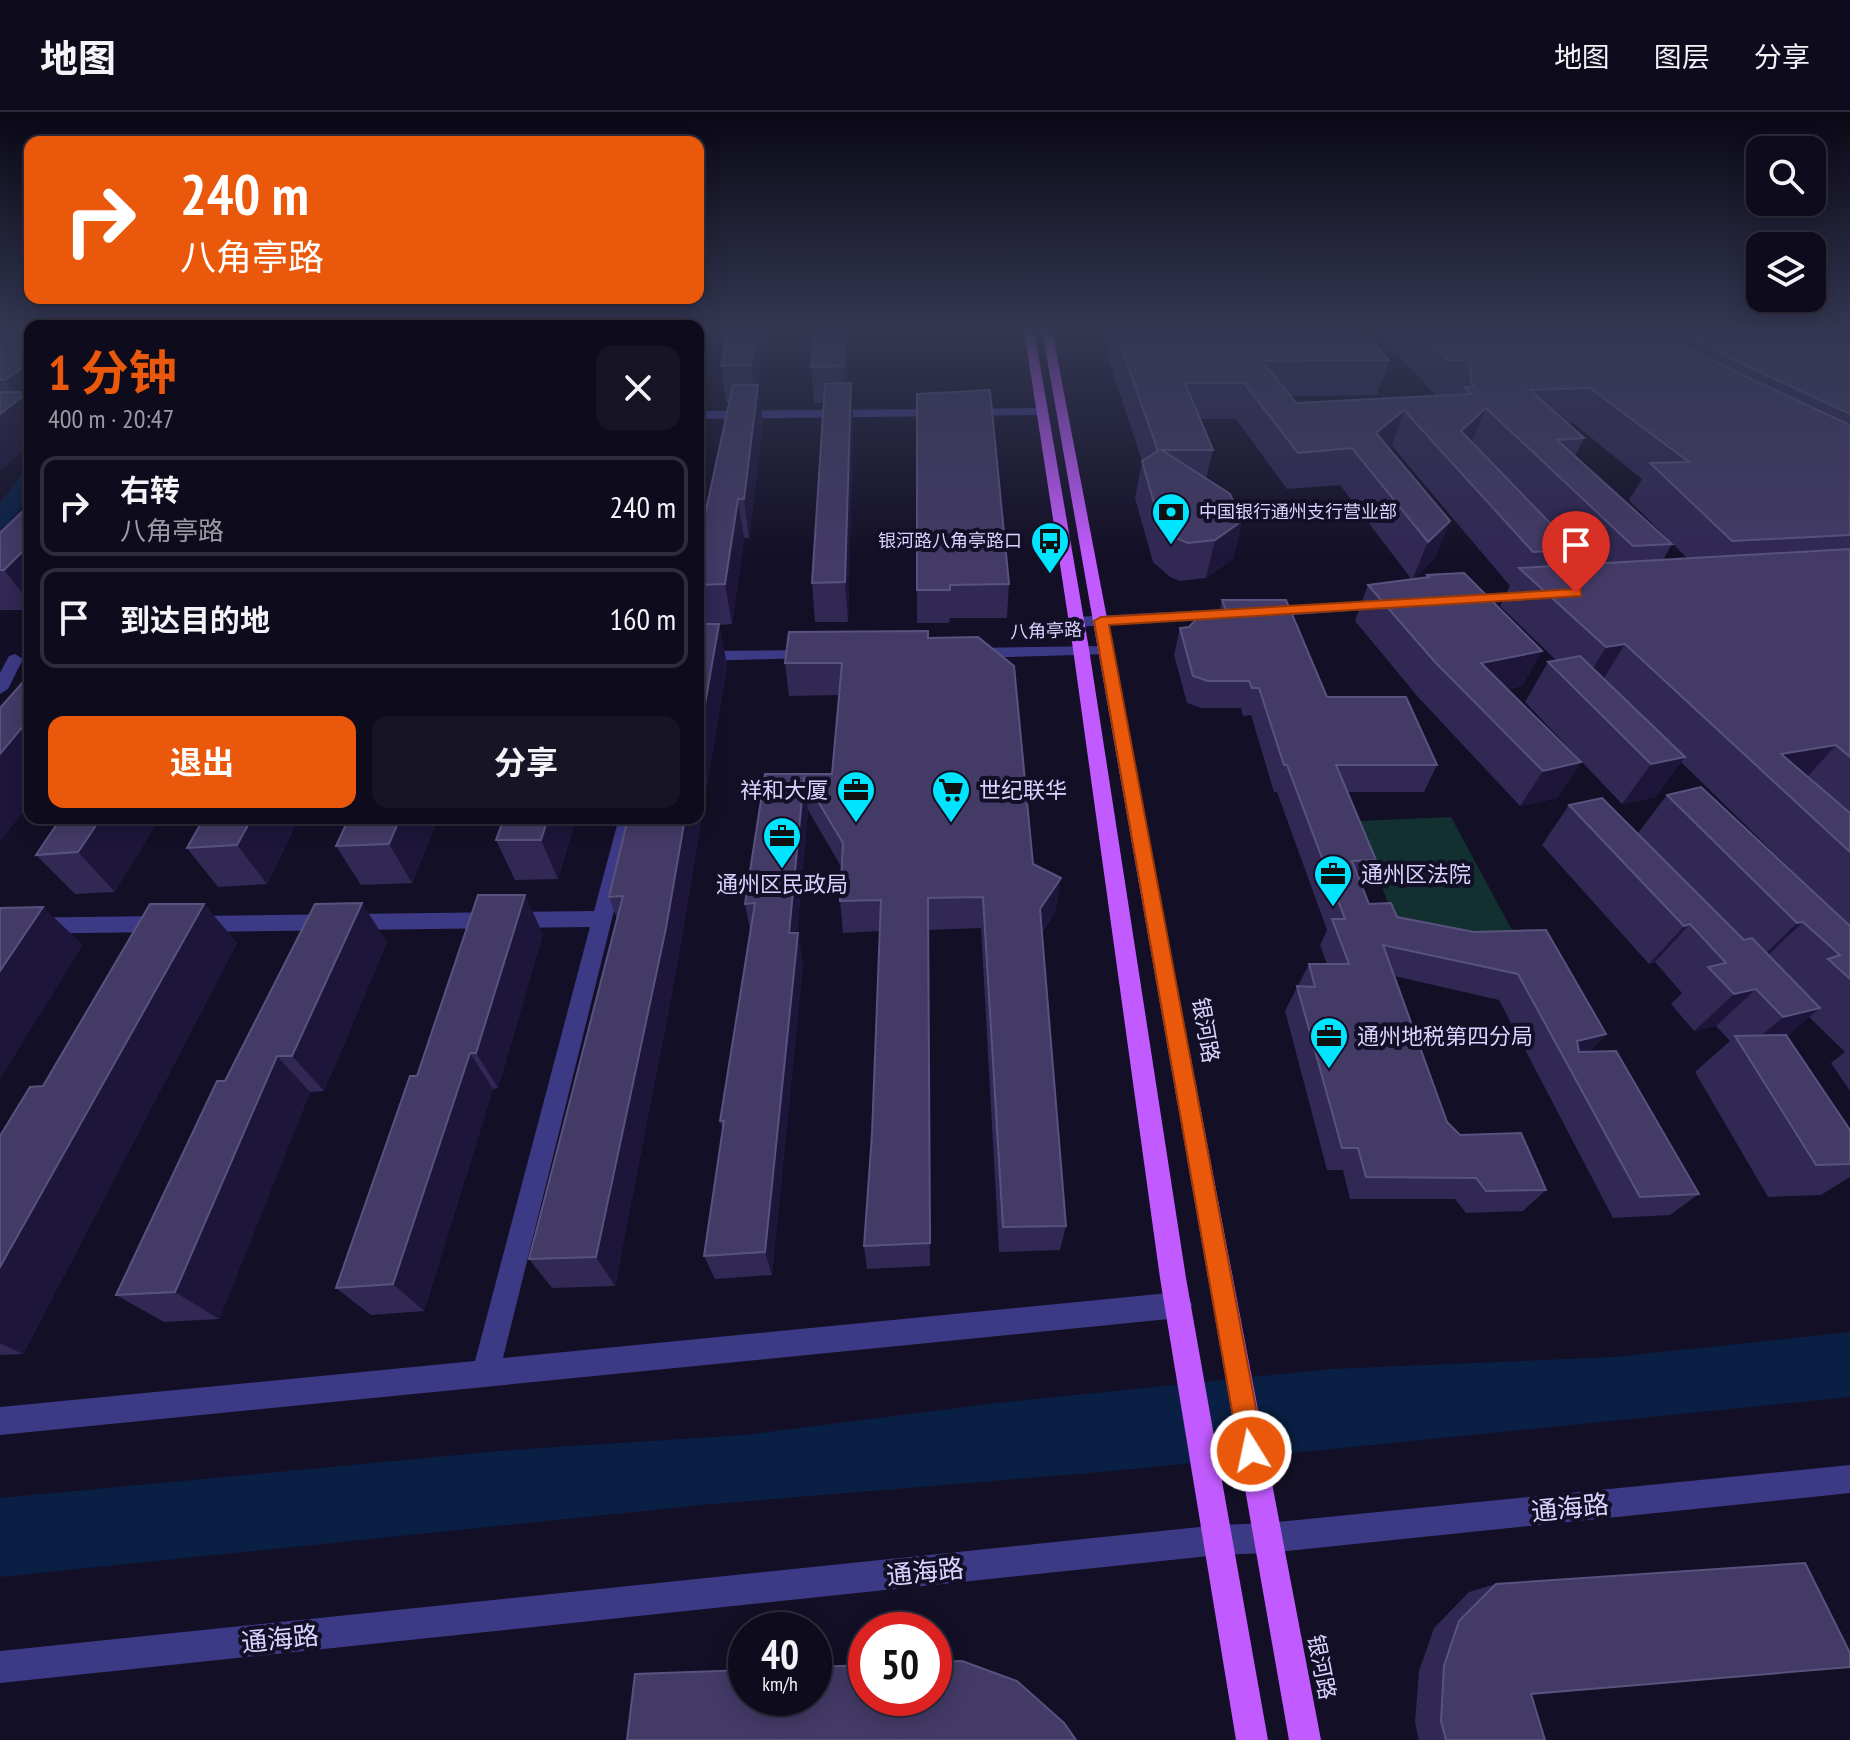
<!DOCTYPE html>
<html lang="zh">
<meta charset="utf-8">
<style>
body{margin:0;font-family:"PT Sans Narrow","Noto Sans SC",sans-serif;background:#171425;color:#f1f3f6;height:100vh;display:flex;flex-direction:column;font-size:30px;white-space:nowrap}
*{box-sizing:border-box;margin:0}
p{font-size:26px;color:#9b9ba3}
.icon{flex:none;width:44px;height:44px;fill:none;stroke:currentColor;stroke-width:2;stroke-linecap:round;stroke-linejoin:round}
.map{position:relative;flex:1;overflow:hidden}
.side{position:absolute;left:24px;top:208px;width:680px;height:504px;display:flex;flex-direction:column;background:#0e0b1c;border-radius:16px;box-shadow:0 4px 20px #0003,0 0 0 2px #2e2b3b}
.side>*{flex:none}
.hud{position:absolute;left:24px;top:24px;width:680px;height:168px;border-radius:16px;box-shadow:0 4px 20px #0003,0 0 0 2px #2e2b3b;background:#ea580c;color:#fff;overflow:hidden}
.buttons{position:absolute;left:1746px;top:24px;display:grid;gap:16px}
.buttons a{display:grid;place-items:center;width:80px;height:80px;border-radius:16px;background:#0e0b1c;box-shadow:0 4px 20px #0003,0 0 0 2px #2e2b3b;font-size:40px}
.speed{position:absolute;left:728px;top:1500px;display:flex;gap:16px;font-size:40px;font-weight:700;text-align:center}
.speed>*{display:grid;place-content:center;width:104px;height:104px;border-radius:50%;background:#0e0b1c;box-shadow:0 4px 20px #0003,0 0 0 2px #2e2b3b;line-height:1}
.speed small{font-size:20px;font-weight:400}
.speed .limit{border:12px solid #d22;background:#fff;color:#111}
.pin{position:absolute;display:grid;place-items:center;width:68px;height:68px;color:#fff;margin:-82px -34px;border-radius:50% 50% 50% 0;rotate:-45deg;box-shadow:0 0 8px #0007}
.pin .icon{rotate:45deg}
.me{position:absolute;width:88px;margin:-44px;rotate:350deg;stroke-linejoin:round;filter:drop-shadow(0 0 6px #0008)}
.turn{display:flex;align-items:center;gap:28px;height:168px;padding:0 24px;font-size:36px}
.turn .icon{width:104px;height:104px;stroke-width:2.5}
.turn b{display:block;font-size:56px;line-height:68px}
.round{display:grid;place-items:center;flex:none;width:84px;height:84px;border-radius:16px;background:#171425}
.headline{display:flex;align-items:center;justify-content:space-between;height:136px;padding:0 24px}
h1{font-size:48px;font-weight:700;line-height:60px;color:#ea580c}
.cta{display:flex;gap:16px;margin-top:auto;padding:16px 24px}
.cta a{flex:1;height:92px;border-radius:16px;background:#ea580c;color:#fff;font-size:32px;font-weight:700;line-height:92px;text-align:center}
.cta a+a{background:#171425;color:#f1f3f6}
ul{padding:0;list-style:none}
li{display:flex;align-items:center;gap:24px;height:100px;margin:0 16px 12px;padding:0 8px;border:4px solid #2e2b3b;border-radius:16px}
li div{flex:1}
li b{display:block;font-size:30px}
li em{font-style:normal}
header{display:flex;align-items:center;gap:48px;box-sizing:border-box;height:112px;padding:0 40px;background:#0e0b1c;border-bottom:2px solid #2e2b3b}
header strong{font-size:38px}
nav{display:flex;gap:44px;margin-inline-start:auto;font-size:28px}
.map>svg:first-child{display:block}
.green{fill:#12302f}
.water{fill:#0a1f44}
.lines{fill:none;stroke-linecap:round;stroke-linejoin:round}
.minor{fill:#3d3a85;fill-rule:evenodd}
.major{fill:#c25bff;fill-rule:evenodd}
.wall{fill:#312854;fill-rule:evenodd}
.shaded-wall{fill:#1d163a}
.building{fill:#433a66;stroke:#5a527e;stroke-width:2}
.route{fill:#ea580c;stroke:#983908;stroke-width:2}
.labels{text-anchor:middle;stroke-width:8;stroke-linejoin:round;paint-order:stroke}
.far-poi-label{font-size:18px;fill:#d9d4ff;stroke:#130f26;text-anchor:start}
.far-street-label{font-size:18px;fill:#d9d4ff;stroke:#130f26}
.poi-label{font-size:22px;fill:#d9d4ff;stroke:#130f26;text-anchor:start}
.street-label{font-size:22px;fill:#d9d4ff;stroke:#130f26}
.near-street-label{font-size:26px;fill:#d9d4ff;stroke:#130f26}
</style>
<header>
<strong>地图</strong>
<nav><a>地图</a><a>图层</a><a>分享</a></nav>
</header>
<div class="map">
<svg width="1850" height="1628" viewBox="0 0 1850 1628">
<rect width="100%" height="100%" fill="#130f26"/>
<g class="green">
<path d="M870 218H1002L1003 225 869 227Z"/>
<path d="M1451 705 1526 844 1404 835 1358 709Z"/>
</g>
<g class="water">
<path d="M30 352V384L0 423V391Z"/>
<path d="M1850 1220V1285L1102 1360 702 1393 0 1465V1386L511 1338 744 1323 996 1291 1332 1257 1614 1245Z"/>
</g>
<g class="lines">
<g class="minor">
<path d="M1044 296V302L1040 303 698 307V299Z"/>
<path d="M1531 480 1538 484 1536 487 1463 492 1456 488 1463 484Z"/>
<path d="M1387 489 1394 493 1392 496 1267 505 1259 500 1267 495Z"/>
<path d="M1227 497 1232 499V505L1076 515 1068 510 1076 505Z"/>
<path d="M1106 534 1114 539 1112 542 970 546 962 541 970 536Z"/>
<path d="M810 538 816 540V546L698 549V539Z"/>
<path d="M15 542 23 547 8 577 0 582V561L9 544Z"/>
<path d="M619 706H637L503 1246 1179 1180 1188 1184 1192 1193 1188 1202 1179 1206 0 1323V1295L475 1249 590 815 196 820 189 817 186 812 189 807 196 804 594 799Z"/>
<path d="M164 804 171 807 174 812 171 817 164 820 0 822V806Z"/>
<path d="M1850 1353V1381L1267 1441 1219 1443 0 1571V1539L1219 1413 1267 1411Z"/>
</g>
<g class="major">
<path d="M1024 218H1034L1089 537 1186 1166 1268 1628H1236L1160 1166 1073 537Z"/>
<path d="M1042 218H1052L1321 1628H1289Z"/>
</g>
</g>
<g class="wall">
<path d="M0 218H30V332L0 358Z"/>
<path d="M768 218 758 274 763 310 749 426H744L732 512 719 513 727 553 677 854 615 1174 552 1176 529 1147 617 807 609 785 698 706V435L729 290H726L721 254Z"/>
<path d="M816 218H849L847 271 853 308 848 510H815L812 471 823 291H814L811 255Z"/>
<path d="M1104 218H1361L1389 248 1377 283 1290 284 1296 291 1452 282 1435 283 1375 218H1850V979L1831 951 1845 940 1809 905 1787 924 1850 1018V1065L1821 1083 1768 1085 1695 960 1730 929 1716 914 1694 919 1671 892 1682 881 1655 850 1649 852 1542 733 1569 693 1638 721 1667 683 1822 788 1681 650 1655 685 1622 692 1525 590 1548 550 1556 548 1500 494 1510 474 1392 334 1389 337 1450 409 1434 447 1412 468 1426 466 1427 463 1542 539 1522 574 1508 577 1581 650 1557 686 1520 694 1418 585 1355 509 1368 473 1412 468 1340 373 1287 377 1236 307H1200L1213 338 1206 367 1242 409 1233 447 1206 466 1180 469 1170 465 1153 450 1135 386 1142 349 1108 246 1104 223ZM1567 311H1573L1642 367 1629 388 1687 446 1663 448 1672 432 1575 344 1584 326ZM1531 392 1590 452 1566 453 1575 437Z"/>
<path d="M917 282 1009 472 1007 506H950L949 511H917Z"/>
<path d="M30 392V498H0V421Z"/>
<path d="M1222 488 1327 585 1437 653 1424 680H1347L1376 748 1362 774 1369 792 1397 805 1474 820 1606 922 1589 940 1699 1082 1670 1103 1613 1106 1499 888 1394 864 1447 1010 1460 1023 1546 1078 1523 1099 1466 1101 1455 1087H1350L1343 1058H1327L1285 899 1309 852H1327L1320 833 1327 818 1277 680H1274L1251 603 1243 604 1241 596H1201L1187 591 1174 543 1180 516 1189 515 1219 501Z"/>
<path d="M928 526 1033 752 1056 798 1042 820 1066 1114 1060 1138 999 1140 981 816 928 818 930 1154 867 1157 864 1134 872 1022 880 819 843 821 840 789 842 756 808 698 797 821 803 852 772 1163 715 1167 704 1144 723 1018 720 1009 750 817 745 792 765 662H832L839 583 789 584 785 551Z"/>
<path d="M61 706 115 780 75 782 36 743Z"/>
<path d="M299 706 267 772 218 775 187 736Z"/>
<path d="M438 706 412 771 361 773 336 734Z"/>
<path d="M504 706H576L558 767 515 768 496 728Z"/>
<path d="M204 792 237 831 23 1242 0 1243V1024Z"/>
<path d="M543 822 498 976 493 977 424 1199 371 1203 336 1176 417 964Z"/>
<path d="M387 830 324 979 310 980 219 1207 164 1210 116 1183 225 969Z"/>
<path d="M1496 1472 1850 1555 1531 1582 1545 1628H1419L1415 1611 1419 1559 1434 1516 1469 1480Z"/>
</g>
<g class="shaded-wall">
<path d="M758 218H768L758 274 763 310 749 426 744 387 756 290 751 253Z"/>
<path d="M846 218H849L846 291 844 254Z"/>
<path d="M30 250V332L0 358V302L18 287 5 268Z"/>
<path d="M851 271 853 308 848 510 845 470Z"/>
<path d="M1486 296 1471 332 1461 319Z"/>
<path d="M1404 298 1392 334 1367 355 1376 321Z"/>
<path d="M738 387 744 426 732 512 725 472Z"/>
<path d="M1242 409 1233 447 1206 466 1215 428Z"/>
<path d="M1450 409 1434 447 1412 468 1428 430Z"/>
<path d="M30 432V491L4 458Z"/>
<path d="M719 512 727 553 677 854 615 1174 596 1145 685 706H698V632Z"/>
<path d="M1625 532 1601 571 1582 574 1606 535Z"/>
<path d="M1542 539 1522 574 1470 585 1481 551Z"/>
<path d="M30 606V691L0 730V642Z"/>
<path d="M1836 633 1801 672 1781 642Z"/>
<path d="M1685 645 1655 685 1622 692 1651 652Z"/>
<path d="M1581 650 1557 686 1520 694 1543 659Z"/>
<path d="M804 666 808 698 794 852 789 821Z"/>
<path d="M101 706H160L115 780 78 740Z"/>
<path d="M252 706H299L267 772 237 733Z"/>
<path d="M400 706H438L412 771 389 732Z"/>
<path d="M548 706H576L558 767 541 728Z"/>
<path d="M1061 766 1056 798 1035 829 1040 797Z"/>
<path d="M525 783 543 822 498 976 476 941Z"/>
<path d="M362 791 387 830 324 979 292 944Z"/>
<path d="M204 792 237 831 23 1242 0 1231V1155Z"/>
<path d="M43 795 83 833 0 967V859Z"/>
<path d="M1803 810 1764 847 1759 848 1797 811Z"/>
<path d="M1690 812 1655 850 1649 852 1684 814Z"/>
<path d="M798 821 803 852 772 1163 765 1140Z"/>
<path d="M1756 877 1716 914 1694 919 1734 882Z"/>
<path d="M1820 896 1776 933 1744 939 1783 905Z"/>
<path d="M1606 922 1583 946 1566 951 1577 929Z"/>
<path d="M470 941 493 977 424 1199 393 1172Z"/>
<path d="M277 944 310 980 219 1207 175 1180Z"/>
</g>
<g class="building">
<path d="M0 218H30V250L5 268H0Z"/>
<path d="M729 218H758L751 253 721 254Z"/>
<path d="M816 218H846L844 254 811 255Z"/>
<path d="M1115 218H1361L1389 248 1262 249 1296 291 1471 282 1464 275H1475L1471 270 1470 248H1448L1419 218H1647L1850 313V423L1732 429 1650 351 1689 350 1590 276 1530 278 1584 326 1557 328 1672 432 1633 434 1486 296 1461 319 1575 437 1533 440 1404 298 1376 321 1450 409 1428 430 1352 336 1298 341 1244 271H1185L1213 338H1162L1230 382 1242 409 1215 428 1188 431 1178 427 1160 412 1142 349 1158 339Z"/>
<path d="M1670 218H1850V302Z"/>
<path d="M851 271 845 470 812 471 825 272Z"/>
<path d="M733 273H758L744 387H738L725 472 698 473V435Z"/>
<path d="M990 278 1009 472 950 473V478H917V282Z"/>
<path d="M0 280H28L0 302Z"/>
<path d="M30 392V432L4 458H0V421Z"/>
<path d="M1850 437V645L1836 633 1781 642 1850 701V740L1625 532 1606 535 1519 456Z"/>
<path d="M1464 461 1542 539 1481 551 1581 650 1543 659 1435 550 1368 473 1429 465 1427 463Z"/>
<path d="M1222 488H1286L1327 585H1406L1437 653H1336L1376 748 1352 749 1369 792 1391 791 1397 805 1474 820 1546 818 1606 922 1577 929 1579 940 1616 939 1699 1082 1640 1085 1518 862 1383 833 1447 1010 1460 1023 1521 1021 1546 1078 1486 1079 1476 1066 1366 1065 1358 1036H1342L1297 874 1315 875 1309 852H1349L1332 807H1345L1287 653H1284L1259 576H1252L1249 569H1208L1193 564 1180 516 1189 515 1202 501H1227Z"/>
<path d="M698 512H719L698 632Z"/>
<path d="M928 519V526L978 525 1014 554 1033 752 1061 766 1040 797 1066 1114 1003 1115 983 785 928 786 930 1131 864 1134 872 1022 881 788 840 789 843 731 804 666 789 821H798L765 1140 704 1144 724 1009H720L755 791 745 792 765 662H832L842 551H785L789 520Z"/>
<path d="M1580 544 1685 645 1651 652 1548 550Z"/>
<path d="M30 562V606L0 642V596Z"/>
<path d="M1701 675 1850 814V867L1828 847 1840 843 1803 810 1797 811 1667 683Z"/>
<path d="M1602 686 1744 828 1752 826 1820 896 1783 905 1756 877 1734 882 1708 855 1726 851 1690 812 1684 814 1569 693Z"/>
<path d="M61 706H101L78 740 36 743Z"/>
<path d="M204 706H252L237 733 187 736Z"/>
<path d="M349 706H400L389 732 336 734Z"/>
<path d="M504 706H548L541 728H496Z"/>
<path d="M628 706H685L666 816 596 1145 529 1147 623 784 609 785Z"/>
<path d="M478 783H525L476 941H470L393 1172 336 1176 410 964H417Z"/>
<path d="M362 791 292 944H277L175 1180 116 1183 217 969H225L315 792Z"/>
<path d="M150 792H204L0 1155V1024L30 975 43 974Z"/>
<path d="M43 795 0 859V796Z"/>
<path d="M1786 923 1850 1018V1052L1816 1053 1735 924Z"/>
<path d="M1805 1451 1850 1541V1555L1531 1582 1545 1628H1446L1441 1609 1444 1554 1459 1509 1496 1472Z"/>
<path d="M962 1549 1017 1569 1064 1611 1076 1628H627L635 1562 746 1558V1586H814V1555L866 1553V1586H934V1550Z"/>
</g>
<linearGradient id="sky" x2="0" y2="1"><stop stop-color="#0a0815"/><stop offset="0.49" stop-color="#333752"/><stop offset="1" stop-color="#333752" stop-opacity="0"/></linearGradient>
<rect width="1850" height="446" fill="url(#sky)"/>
<path class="route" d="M1576 477 1581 478V484L1109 513 1264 1339 1260 1348 1251 1352 1242 1348 1239 1339 1094 509 1101 505Z"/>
<defs>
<symbol id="bank-pin" viewBox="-11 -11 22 30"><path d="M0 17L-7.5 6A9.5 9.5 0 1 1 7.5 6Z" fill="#00e5ff" stroke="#130f26"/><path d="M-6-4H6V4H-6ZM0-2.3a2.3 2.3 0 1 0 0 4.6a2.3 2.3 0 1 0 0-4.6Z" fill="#111"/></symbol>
<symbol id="bus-pin" viewBox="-11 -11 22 30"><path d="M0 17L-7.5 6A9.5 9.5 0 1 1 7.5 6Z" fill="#00e5ff" stroke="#130f26"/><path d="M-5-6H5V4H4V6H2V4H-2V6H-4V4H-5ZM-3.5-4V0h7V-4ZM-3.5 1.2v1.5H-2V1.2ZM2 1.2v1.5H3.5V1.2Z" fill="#111"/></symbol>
<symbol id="office-pin" viewBox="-11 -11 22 30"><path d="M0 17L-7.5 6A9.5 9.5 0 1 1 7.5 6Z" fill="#00e5ff" stroke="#130f26"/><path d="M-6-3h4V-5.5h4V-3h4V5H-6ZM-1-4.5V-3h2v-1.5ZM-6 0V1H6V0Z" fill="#111"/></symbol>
<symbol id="supermarket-pin" viewBox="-11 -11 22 30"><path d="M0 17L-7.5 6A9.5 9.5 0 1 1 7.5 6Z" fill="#00e5ff" stroke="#130f26"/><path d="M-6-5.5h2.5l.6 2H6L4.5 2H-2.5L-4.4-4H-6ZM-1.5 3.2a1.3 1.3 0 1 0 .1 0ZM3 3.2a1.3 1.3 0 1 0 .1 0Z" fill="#111"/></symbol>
</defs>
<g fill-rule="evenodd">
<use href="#bank-pin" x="1149" y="378" width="44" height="60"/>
<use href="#bus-pin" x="1028" y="407" width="44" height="60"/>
<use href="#office-pin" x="834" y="656" width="44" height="60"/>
<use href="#supermarket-pin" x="929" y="656" width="44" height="60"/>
<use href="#office-pin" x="760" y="702" width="44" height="60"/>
<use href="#office-pin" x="1311" y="740" width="44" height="60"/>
<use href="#office-pin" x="1307" y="902" width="44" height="60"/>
</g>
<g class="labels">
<g class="far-poi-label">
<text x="1199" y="406">中国银行通州支行营业部</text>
<text x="1022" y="435" text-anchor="end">银河路八角亭路口</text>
</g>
<g class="far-street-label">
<text transform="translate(1046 519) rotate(-2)" y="6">八角亭路</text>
</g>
<g class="poi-label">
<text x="828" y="686" text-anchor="end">祥和大厦</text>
<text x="979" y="686">世纪联华</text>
<text x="1361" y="770">通州区法院</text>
<text x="782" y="780" text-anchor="middle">通州区民政局</text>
<text x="1357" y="932">通州地税第四分局</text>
</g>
<g class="street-label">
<text transform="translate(1206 918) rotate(80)" y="8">银河路</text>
<text transform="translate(1322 1555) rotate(79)" y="8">银河路</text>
</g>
<g class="near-street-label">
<text transform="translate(1570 1396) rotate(-6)" y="9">通海路</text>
<text transform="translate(925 1460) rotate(-6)" y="9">通海路</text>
<text transform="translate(280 1527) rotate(-6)" y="9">通海路</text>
</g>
</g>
</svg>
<div class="buttons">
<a><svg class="icon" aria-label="search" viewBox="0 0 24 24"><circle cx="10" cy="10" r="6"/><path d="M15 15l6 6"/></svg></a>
<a><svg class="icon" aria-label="layers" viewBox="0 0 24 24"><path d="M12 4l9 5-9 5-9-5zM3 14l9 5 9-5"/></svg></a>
</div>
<div class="speed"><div>40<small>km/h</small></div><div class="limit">50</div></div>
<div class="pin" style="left:1576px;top:481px;background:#d93025"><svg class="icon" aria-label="arrive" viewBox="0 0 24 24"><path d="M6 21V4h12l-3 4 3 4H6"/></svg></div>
<svg class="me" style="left:1251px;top:1339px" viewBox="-20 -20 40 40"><circle r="17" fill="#ea580c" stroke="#fff" stroke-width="3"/><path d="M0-11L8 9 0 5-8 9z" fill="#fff"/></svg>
<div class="hud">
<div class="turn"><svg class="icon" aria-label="right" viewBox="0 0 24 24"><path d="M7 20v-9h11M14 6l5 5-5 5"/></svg><div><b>240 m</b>八角亭路</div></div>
</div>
<section class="side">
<div class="headline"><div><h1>1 分钟</h1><p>400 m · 20:47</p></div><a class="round"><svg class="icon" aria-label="close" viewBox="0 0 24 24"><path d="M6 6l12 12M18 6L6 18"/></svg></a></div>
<ul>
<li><svg class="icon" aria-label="right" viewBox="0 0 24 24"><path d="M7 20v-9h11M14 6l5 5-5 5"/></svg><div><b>右转</b><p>八角亭路</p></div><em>240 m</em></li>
<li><svg class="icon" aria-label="arrive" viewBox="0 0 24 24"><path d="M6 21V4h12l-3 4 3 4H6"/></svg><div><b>到达目的地</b></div><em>160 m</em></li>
</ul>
<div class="cta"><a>退出</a><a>分享</a></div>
</section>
</div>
